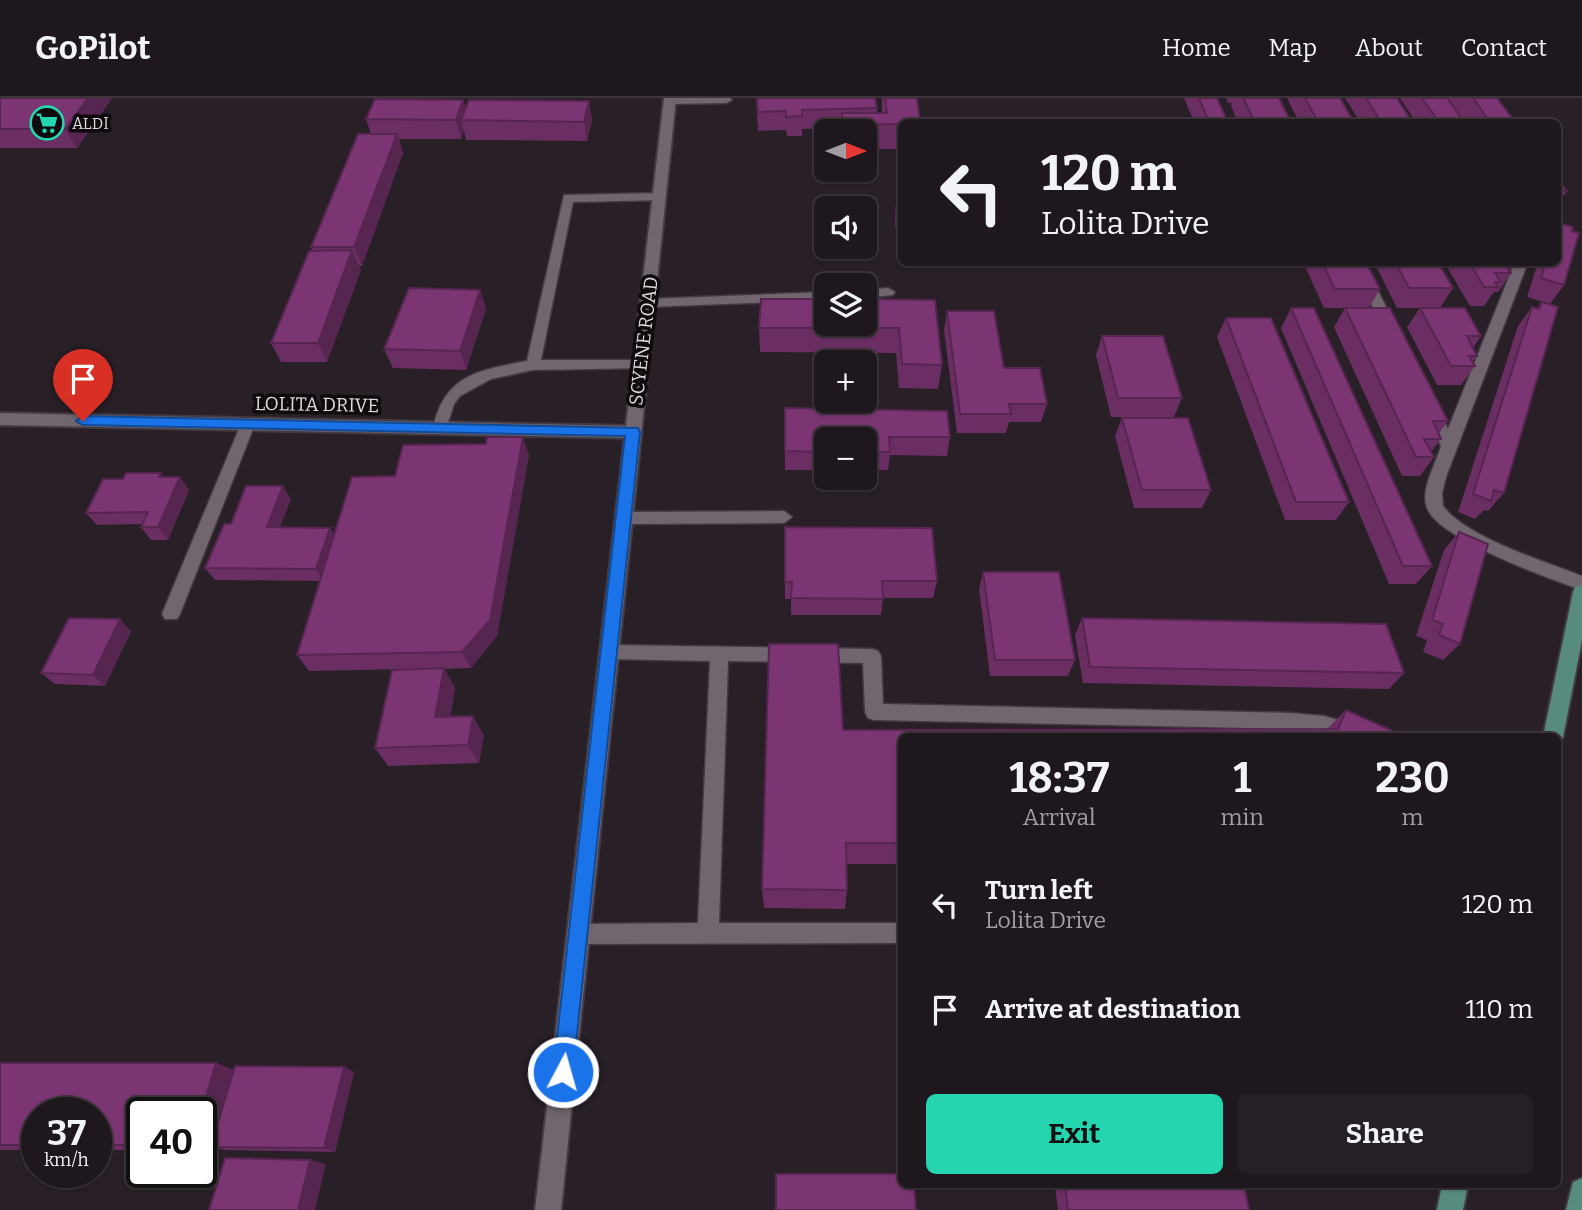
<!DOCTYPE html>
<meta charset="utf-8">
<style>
body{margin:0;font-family:Bitter,serif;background:#262026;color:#f1f3f6;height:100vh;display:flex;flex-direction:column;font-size:26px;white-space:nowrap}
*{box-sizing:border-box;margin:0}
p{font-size:23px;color:#a19fa4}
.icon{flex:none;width:38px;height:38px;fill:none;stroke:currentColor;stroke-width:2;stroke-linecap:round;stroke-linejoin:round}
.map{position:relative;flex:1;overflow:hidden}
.drawer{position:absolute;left:898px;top:635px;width:663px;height:455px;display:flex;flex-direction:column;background:#1e171d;border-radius:10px;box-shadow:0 2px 5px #0004,0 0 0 2px #3c363b}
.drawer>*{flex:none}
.top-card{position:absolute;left:898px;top:21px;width:663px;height:147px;border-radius:10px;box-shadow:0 2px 5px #0004,0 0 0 2px #3c363b;background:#1e171d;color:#f1f3f6;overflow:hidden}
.needle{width:46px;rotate:90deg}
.buttons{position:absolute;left:814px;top:21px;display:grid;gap:14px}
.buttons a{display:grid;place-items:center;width:63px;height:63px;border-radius:10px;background:#1e171d;box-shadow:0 2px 5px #0004,0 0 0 2px #3c363b;font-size:35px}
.speed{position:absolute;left:21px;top:999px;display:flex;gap:14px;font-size:35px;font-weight:700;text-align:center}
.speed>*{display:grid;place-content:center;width:91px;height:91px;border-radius:50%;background:#1e171d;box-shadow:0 2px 5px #0004,0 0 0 2px #3c363b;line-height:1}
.speed small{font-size:18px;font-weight:400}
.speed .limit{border:4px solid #111;border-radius:10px;background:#fff;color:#111}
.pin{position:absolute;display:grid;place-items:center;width:60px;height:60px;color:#fff;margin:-72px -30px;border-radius:50% 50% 50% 0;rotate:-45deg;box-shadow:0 0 7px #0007}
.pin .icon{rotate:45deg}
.me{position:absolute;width:77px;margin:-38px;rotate:6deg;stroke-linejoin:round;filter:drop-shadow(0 0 5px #0008)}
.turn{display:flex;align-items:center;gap:24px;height:147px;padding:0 28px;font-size:32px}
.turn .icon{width:91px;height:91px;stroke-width:2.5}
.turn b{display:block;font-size:49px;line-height:60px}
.eta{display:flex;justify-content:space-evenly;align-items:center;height:119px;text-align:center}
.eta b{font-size:42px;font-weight:700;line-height:49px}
.primary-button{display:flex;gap:14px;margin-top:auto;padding:14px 28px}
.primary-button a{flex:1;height:80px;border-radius:10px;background:#24d5af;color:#111;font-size:28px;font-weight:700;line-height:80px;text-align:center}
.primary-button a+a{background:#262026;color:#f1f3f6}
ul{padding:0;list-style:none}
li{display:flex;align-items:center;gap:21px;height:105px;padding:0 28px}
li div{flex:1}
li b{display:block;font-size:26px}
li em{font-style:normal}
header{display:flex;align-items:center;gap:42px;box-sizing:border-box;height:98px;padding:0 35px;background:#1e171d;border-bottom:2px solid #3c363b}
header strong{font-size:33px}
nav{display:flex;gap:38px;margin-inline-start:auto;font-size:24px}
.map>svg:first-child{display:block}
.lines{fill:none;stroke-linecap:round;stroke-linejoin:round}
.service-casing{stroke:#423a40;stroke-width:3}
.minor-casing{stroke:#423a40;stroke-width:4}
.tertiary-casing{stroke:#423a40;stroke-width:4}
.primary-casing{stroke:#423a40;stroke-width:4}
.service{fill:#71656f;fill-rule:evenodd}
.minor{fill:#71656f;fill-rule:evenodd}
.tertiary{fill:#71656f;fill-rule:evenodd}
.primary{fill:#588b80;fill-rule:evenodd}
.wall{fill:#6a2e63}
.shaded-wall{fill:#562550}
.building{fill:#7b3573;stroke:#562550;stroke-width:2}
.route{fill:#1a73e8;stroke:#114b97;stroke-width:2}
.labels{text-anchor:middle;stroke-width:7;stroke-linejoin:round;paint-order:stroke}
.far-poi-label{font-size:16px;fill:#dfd8dd;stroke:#0e0a0e;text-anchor:start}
.street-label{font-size:19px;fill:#dfd8dd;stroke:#0e0a0e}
</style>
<header>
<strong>GoPilot</strong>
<nav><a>Home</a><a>Map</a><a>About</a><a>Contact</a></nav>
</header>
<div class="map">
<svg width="1582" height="1112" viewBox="0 0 1582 1112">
<rect width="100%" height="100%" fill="#281f27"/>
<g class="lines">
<defs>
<g id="service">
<path d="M669 0H730L732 2 726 5 670 6 664 3Z"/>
<path d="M659 95 663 96V102L573 104 541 262H642L649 267 647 270 533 272 491 281 460 298 454 306 445 334H435L433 330C444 277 479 272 527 263L564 97Z"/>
<path d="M1350 164H1363L1397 230 1395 233H1385Z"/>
<path d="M1515 164H1528L1446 379 1442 395 1443 408C1467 440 1544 463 1582 478V492C1550 481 1438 441 1427 410 1420 391 1436 366 1441 348L1424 311 1426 307H1436L1448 331Z"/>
<path d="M888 190 895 194 893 197 864 200V192Z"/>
<path d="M826 194V202L648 209 641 205 648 201Z"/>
<path d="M248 321 255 326 180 516 177 521H165L162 516 241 326Z"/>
<path d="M784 413 792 419 784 425 625 426 617 420 625 414Z"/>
<path d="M610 547 872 551 878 553 881 558 883 606 1291 615 1324 618 1376 633 1378 639C1348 639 1321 634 1291 631L874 622 868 620 865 614 863 565 728 563 719 825H901V845L579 846 572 843 569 836 572 829 579 826 698 825 710 563 610 561 604 559 601 554 604 549Z"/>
</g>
<path id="minor" d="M0 315 633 328 641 334 633 340 0 327Z"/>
<path id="tertiary" d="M664 0H676L561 1112H535Z"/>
<g id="primary">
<path d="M1582 487V542L1563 639 1558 646V639H1543L1573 494 1575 489Z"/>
<path d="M1582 1080V1112H1566L1573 1084Z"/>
<path d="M1442 1087H1468L1463 1112H1437Z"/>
</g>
</defs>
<use href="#service" class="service-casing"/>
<use href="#minor" class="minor-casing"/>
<use href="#tertiary" class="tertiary-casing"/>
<use href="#primary" class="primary-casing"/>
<use href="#service" class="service"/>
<use href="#minor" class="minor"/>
<use href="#tertiary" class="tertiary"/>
<use href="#primary" class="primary"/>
</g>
<g class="wall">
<path d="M0 0H112L77 50H0Z"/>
<path d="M756 0 877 10V15H882V0H918V6L901 24V51H864V33H841L842 30 802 31V38H787L786 32 758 33Z"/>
<path d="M1184 0H1217L1228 24H1194Z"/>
<path d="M1226 0H1279L1291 24H1238L1231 8 1232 5H1228Z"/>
<path d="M1287 0H1340L1354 24H1299Z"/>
<path d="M1345 0H1397L1412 24H1360Z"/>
<path d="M1400 0H1447L1464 24H1416Z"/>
<path d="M1448 0H1497L1515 24H1465Z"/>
<path d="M463 2 466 10 589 3 592 22 587 43 466 42 464 33 461 41H399L403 55 362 168H359L361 172 327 264H281L271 245 312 153 311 149 371 36 366 21Z"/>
<path d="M1558 81 1567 93 1558 106Z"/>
<path d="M896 109H901V164H899L895 123Z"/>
<path d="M1303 164H1366L1380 191 1369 210 1448 323 1439 335 1441 341 1431 354 1434 359 1420 378H1402L1334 229 1345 210H1324Z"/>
<path d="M1374 164H1438L1453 190 1440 210H1397Z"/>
<path d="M1444 164H1515L1510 173 1511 175 1498 194H1494L1484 208H1470Z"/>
<path d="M1538 164H1558L1564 187 1550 206 1527 199Z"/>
<path d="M480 192 486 211 466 272 393 270 384 251Z"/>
<path d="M864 201 942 267 938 291 899 290 896 255 760 254 759 230Z"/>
<path d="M1542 204 1504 395 1488 413 1484 412 1475 421 1458 414 1518 228 1532 209 1537 210Z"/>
<path d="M1291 210 1432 468 1416 486H1389L1281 230Z"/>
<path d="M1420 210 1481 238 1473 250 1477 258 1473 263 1475 268 1461 287H1437L1407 229Z"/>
<path d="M947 213 1004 270 1047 306 1041 324H1009L1006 335H957L944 232Z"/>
<path d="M1226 220 1349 404 1336 422H1285L1217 239Z"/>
<path d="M1102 238 1182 300 1174 319H1111L1096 257Z"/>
<path d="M785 310 950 339 947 358 890 357 888 372H864V341H826V372H785Z"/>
<path d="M1122 320 1211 392 1202 410H1134L1115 338Z"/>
<path d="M529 357 497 538 471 570 444 571 455 590 450 619 484 637 479 665 388 668 375 650 407 571 309 573 297 557 320 483 215 482 205 470 231 426 291 401 280 429 330 430 334 436 395 378Z"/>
<path d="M165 379H180L189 392 168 442H151L141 429 142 426 97 427 86 415Z"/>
<path d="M785 429 937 483 933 500H883L881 517H791V501H785Z"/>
<path d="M1459 434 1460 546 1443 562 1423 554 1427 542 1416 538 1444 452Z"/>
<path d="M983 474 1075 562 1068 578H990L979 491Z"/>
<path d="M1082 520 1404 575 1389 591 1083 585 1075 537Z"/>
<path d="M131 533 105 588 55 586 41 575Z"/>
<path d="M1346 612 1406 639H901V766H847V792L845 811 764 810 762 791 843 632 1327 631Z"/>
<path d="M0 965H216L234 972 344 969 354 974 335 1054 224 1052 212 1049 211 1052H201V1015H142V1052H96V1015H37V1052H0Z"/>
<path d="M1055 1087H1244L1249 1112H1058Z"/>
</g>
<g class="shaded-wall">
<path d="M88 0H112L77 50 65 31Z"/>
<path d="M463 2 468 21 461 22 464 33 461 41 456 22Z"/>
<path d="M589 3 592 22 587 43 584 24Z"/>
<path d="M397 36 403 55 362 168 354 149Z"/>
<path d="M352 152 361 172 327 264 318 245Z"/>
<path d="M480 192 486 211 466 272 460 253Z"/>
<path d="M523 339 529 357 497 538 471 570 462 554Z"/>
<path d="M180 379 189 392 168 442 158 429Z"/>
<path d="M283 388 291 401 275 442 267 429Z"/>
<path d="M330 430 338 442 324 483 316 471Z"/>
<path d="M120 521 131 533 105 588 93 577Z"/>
<path d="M444 570 455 590 447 638 435 619Z"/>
<path d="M473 618 484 637 479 665 468 647Z"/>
<path d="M216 965 234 972 211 1052 201 1050V1015Z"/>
<path d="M344 969 354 974 335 1054 324 1050Z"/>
<path d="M310 1062 326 1066 315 1112H298Z"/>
</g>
<g class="building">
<path d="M0 0H88L65 31H0Z"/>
<path d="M757 0H875L877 10 802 12V18L786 19V13L758 14Z"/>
<path d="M885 0H917L920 24H901V26L842 27V15H887Z"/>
<path d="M1199 0H1217L1228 24H1209Z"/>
<path d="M1243 0H1279L1291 24H1255Z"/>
<path d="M1305 0H1340L1354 24H1318Z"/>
<path d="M1366 0H1397L1412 24H1381Z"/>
<path d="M1422 0H1447L1464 24H1439Z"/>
<path d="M1473 0H1497L1515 24H1490Z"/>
<path d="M375 1 463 2 456 22 366 21Z"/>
<path d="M469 2 589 3 584 24 461 22Z"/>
<path d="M358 36H397L354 149H311Z"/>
<path d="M1558 81 1567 93H1558Z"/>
<path d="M896 109H901V151H900Z"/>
<path d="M1558 125 1573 129 1572 133 1579 135 1564 187 1541 180 1546 164H1558Z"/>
<path d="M352 152 318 245H271L309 153Z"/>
<path d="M1322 164H1366L1380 191H1335Z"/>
<path d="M1395 164H1438L1453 190H1409Z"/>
<path d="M1469 164H1504L1511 175H1495L1501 184H1495L1498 189H1484Z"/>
<path d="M409 190 480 192 460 253 384 251Z"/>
<path d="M761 201H826V226H864V201L935 202 942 267 902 266 899 230H759Z"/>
<path d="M1542 204 1558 209 1504 395 1494 392 1491 403 1473 396 1532 209 1539 211Z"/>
<path d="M1291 210H1314L1432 468H1403Z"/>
<path d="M1345 210H1390L1448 323H1433L1441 341H1424L1434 359H1416Z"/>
<path d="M1420 210H1465L1481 238H1467L1477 258H1469L1475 268H1451Z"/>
<path d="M947 213H994L1004 270H1040L1047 306H1009L1011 316H960Z"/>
<path d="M1226 220H1271L1349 404H1296Z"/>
<path d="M1102 238H1163L1182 300H1118Z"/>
<path d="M785 310 947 313 950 339H889L890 354H864V341H826V354L785 353Z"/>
<path d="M1122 320H1188L1211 392H1142Z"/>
<path d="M487 339H523L490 522 462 554 297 557 352 379 395 378 403 347 486 346Z"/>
<path d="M126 375H161L159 379H180L158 429H141L148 414 86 415 103 381H123Z"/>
<path d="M246 388H283L267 429 330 430 316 471 205 470 224 426H231Z"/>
<path d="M785 429 932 430 937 483H882L883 501 791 500 792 484H785Z"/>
<path d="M1459 434 1488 446 1460 546 1439 537 1443 526 1432 522Z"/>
<path d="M983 474H1059L1075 562H995Z"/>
<path d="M69 520 120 521 93 577 41 575Z"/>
<path d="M1082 520 1386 526 1404 575 1090 569Z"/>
<path d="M769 546H838L843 632 1338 631 1346 612 1406 639H901V745H846L847 792 762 791Z"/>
<path d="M444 570 435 619 473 618 468 647 375 650 392 572Z"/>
<path d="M0 965H216L201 1015H142V1047H96V1015H37V1047H0Z"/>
<path d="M235 968 344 969 324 1050 211 1049Z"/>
<path d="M225 1060 310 1062 298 1112H209Z"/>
<path d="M776 1076H901V1087H914L916 1112H776Z"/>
<path d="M1065 1087H1244L1249 1112H1068Z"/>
</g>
<path class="route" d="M83 318 638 330 640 334 573 974 571 981 563 984 556 981 553 974 625 338 83 327 76 323Z"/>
<defs>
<symbol id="supermarket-ring" viewBox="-11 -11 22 22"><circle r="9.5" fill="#0e0a0e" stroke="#24d5af" stroke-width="1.5"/><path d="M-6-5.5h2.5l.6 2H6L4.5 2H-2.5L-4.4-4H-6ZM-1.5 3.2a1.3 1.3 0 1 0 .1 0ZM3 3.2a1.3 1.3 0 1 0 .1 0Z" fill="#24d5af"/></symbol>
</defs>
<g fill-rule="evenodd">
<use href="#supermarket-ring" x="28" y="6" width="38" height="38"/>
</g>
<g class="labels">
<g class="far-poi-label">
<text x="72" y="31">ALDI</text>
</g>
<g class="street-label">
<text transform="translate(643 243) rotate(-83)" y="7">SCYENE ROAD</text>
<text transform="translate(317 306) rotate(1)" y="7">LOLITA DRIVE</text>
</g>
</g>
</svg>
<div class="buttons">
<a><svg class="needle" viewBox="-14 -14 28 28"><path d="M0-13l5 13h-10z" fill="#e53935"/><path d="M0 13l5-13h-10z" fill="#a19fa4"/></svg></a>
<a><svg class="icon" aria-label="sound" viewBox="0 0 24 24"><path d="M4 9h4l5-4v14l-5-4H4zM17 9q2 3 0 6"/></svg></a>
<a><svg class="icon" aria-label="layers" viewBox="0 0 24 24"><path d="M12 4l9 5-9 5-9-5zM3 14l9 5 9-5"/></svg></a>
<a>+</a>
<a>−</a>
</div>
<div class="speed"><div>37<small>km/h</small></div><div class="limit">40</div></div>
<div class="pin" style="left:83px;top:323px;background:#d93025"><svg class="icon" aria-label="arrive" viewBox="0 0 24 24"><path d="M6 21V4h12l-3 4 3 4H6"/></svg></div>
<svg class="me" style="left:563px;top:974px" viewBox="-20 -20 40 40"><circle r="17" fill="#1a73e8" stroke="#fff" stroke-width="3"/><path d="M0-11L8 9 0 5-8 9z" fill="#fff"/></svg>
<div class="top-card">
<div class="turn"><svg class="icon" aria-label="left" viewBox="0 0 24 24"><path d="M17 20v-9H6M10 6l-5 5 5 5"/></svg><div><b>120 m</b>Lolita Drive</div></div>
</div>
<section class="drawer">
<div class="eta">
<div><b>18:37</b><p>Arrival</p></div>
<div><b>1</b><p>min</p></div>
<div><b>230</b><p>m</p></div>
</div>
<ul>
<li><svg class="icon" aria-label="left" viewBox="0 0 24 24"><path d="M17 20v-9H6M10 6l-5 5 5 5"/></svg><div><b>Turn left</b><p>Lolita Drive</p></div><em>120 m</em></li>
<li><svg class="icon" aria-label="arrive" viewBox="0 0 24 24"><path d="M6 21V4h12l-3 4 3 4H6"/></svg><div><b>Arrive at destination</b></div><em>110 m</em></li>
</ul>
<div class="primary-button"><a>Exit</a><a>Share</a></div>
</section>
</div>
